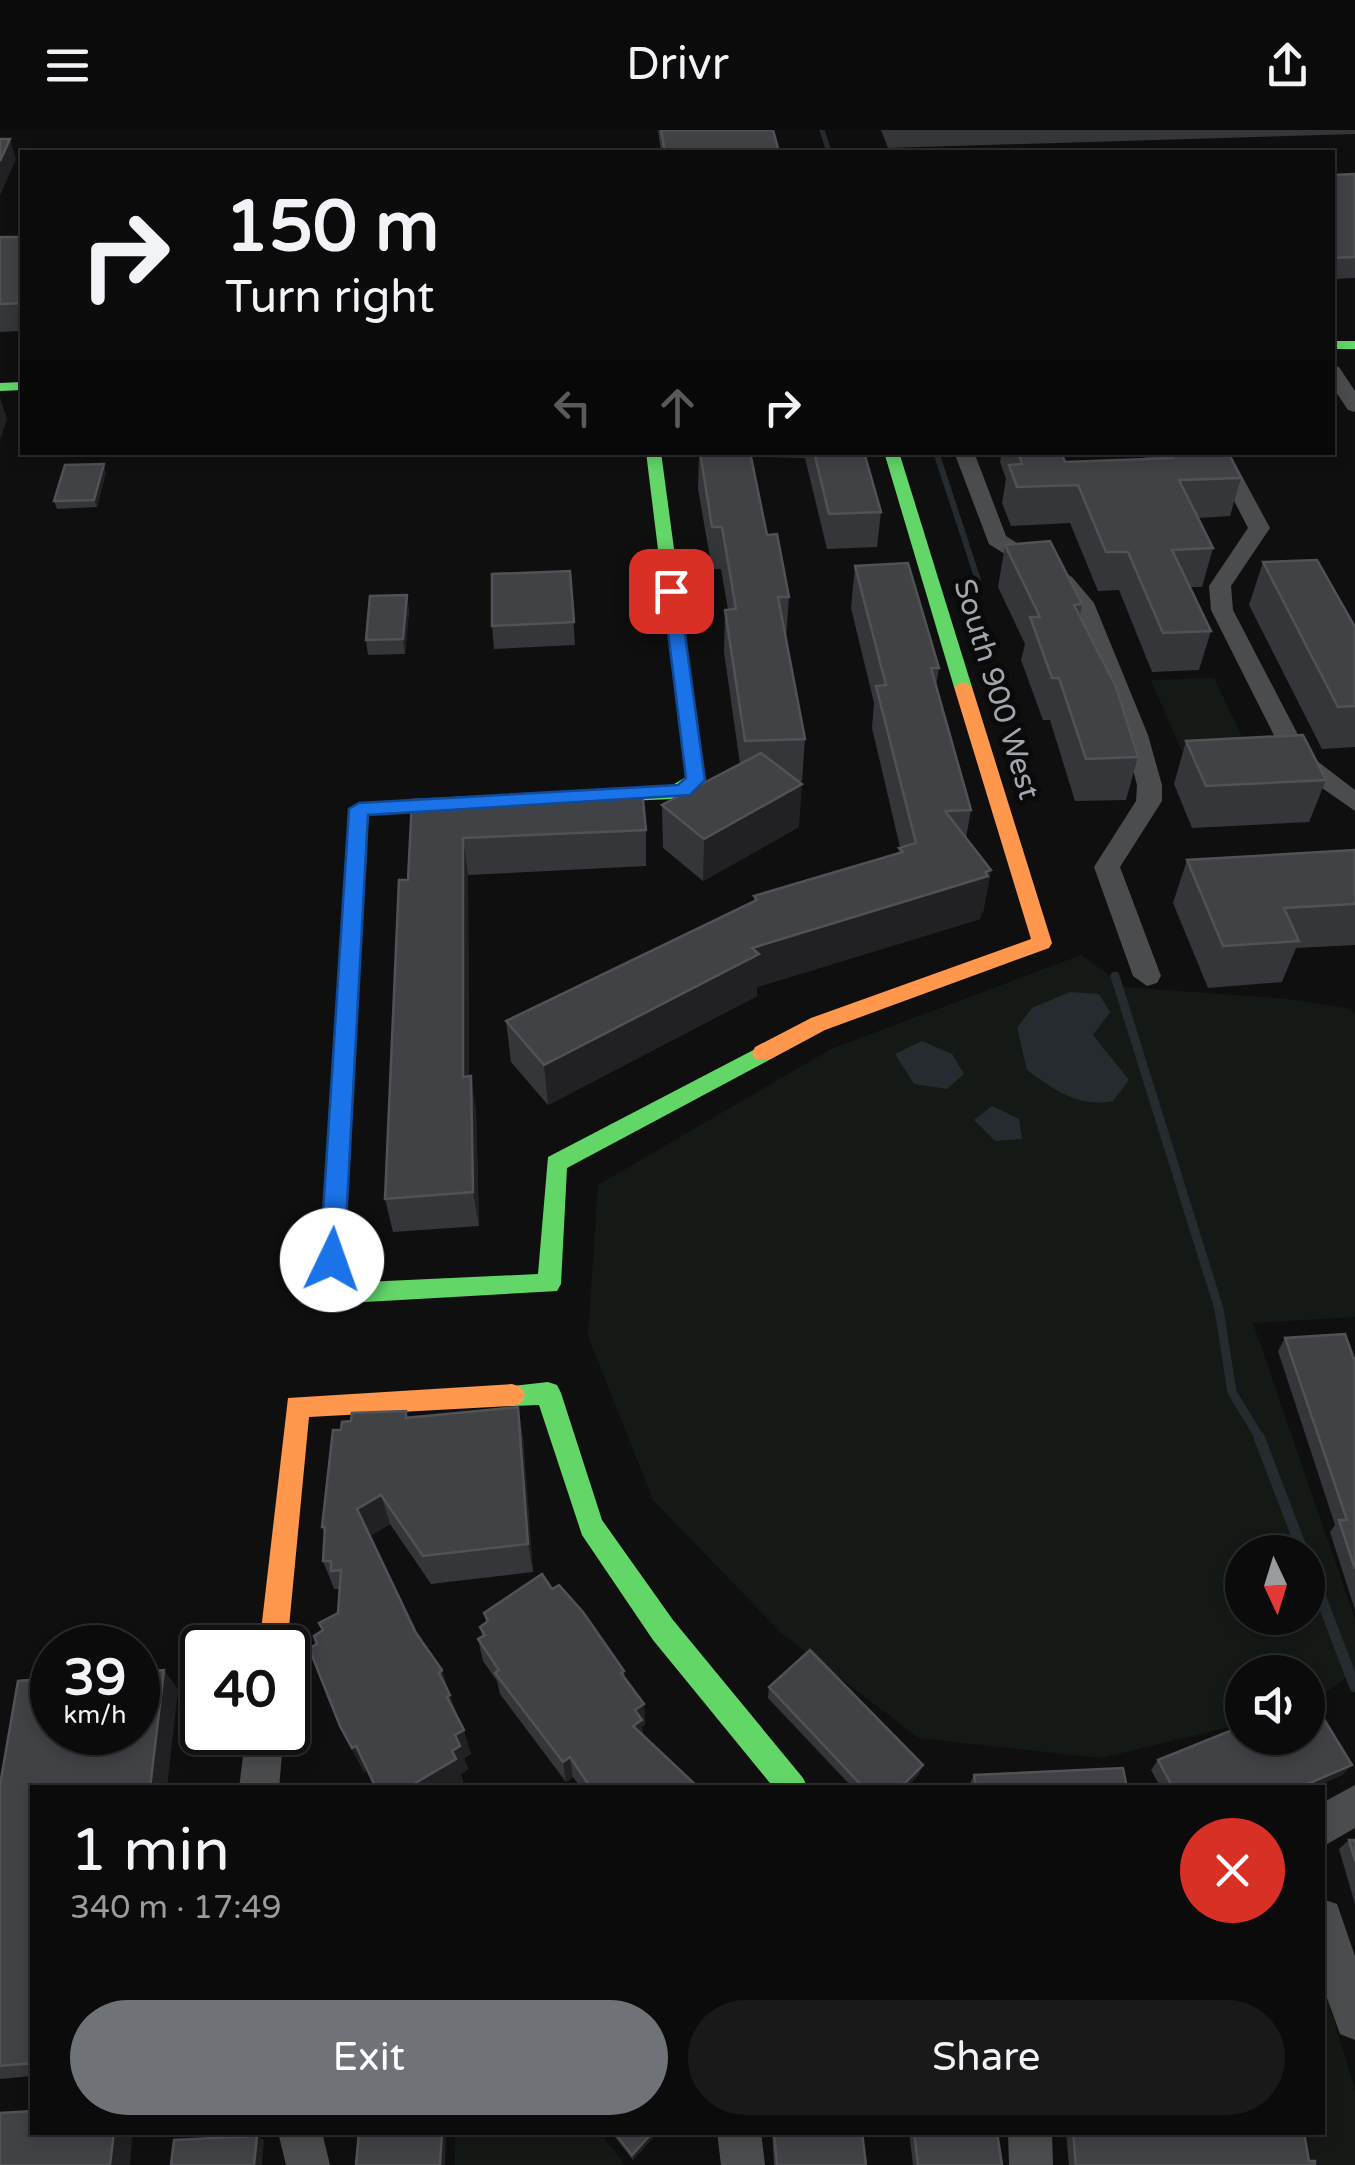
<!DOCTYPE html>
<meta charset="utf-8">
<style>
body{margin:0;font-family:"Varela Round",sans-serif;background:#19191a;color:#f1f3f6;height:100vh;display:flex;flex-direction:column;font-size:38px;white-space:nowrap}
*{box-sizing:border-box;margin:0}
p{font-size:32px;color:#9a9b9d}
.icon{flex:none;width:55px;height:55px;fill:none;stroke:currentColor;stroke-width:2;stroke-linecap:round;stroke-linejoin:round}
.map{position:relative;flex:1;overflow:hidden}
.sheet{position:absolute;left:30px;top:1655px;width:1295px;height:350px;display:flex;flex-direction:column;background:#0b0b0c;border-radius:0px;box-shadow:0 5px 15px #0003,0 0 0 2px #2b2b2d}
.sheet>*{flex:none}
.hud{position:absolute;left:20px;top:20px;width:1315px;height:305px;border-radius:0px;box-shadow:0 5px 15px #0003,0 0 0 2px #2b2b2d;background:#0b0b0c;color:#f1f3f6;overflow:hidden}
.needle{width:65px;rotate:176deg}
.controls{position:absolute;left:1225px;top:1405px;display:grid;gap:20px}
.controls a{display:grid;place-items:center;width:100px;height:100px;border-radius:50%;background:#0b0b0c;box-shadow:0 5px 15px #0003,0 0 0 2px #2b2b2d;font-size:50px}
.speed{position:absolute;left:30px;top:1495px;display:flex;gap:20px;font-size:50px;font-weight:700;text-align:center}
.speed>*{display:grid;place-content:center;width:130px;height:130px;border-radius:50%;background:#0b0b0c;box-shadow:0 5px 15px #0003,0 0 0 2px #2b2b2d;line-height:1}
.speed small{font-size:25px;font-weight:400}
.speed .limit{border:5px solid #111;border-radius:15px;background:#fff;color:#111}
.pin{position:absolute;display:grid;place-items:center;width:85px;height:85px;color:#fff;margin:-42px;border-radius:20px;box-shadow:0 5px 15px #0006}
.me{position:absolute;width:110px;margin:-55px;rotate:3deg;stroke-linejoin:round;filter:drop-shadow(0 0 8px #0008)}
.turn{display:flex;align-items:center;gap:35px;height:210px;padding:0 40px;font-size:45px}
.turn .icon{width:130px;height:130px;stroke-width:2.5}
.turn b{display:block;font-size:70px;line-height:85px}
.lanes{display:flex;align-items:center;height:95px;padding:0 40px;background:#0003;justify-content:center;gap:50px;direction:ltr}
.lanes .off{opacity:.35}
.round{display:grid;place-items:center;flex:none;width:105px;height:105px;border-radius:52px;background:#19191a}
.head{display:flex;align-items:center;justify-content:space-between;height:170px;padding:0 40px}
h1{font-size:60px;font-weight:600;line-height:75px}
.action{display:flex;gap:20px;margin-top:auto;padding:20px 40px}
.action a{flex:1;height:115px;border-radius:60px;background:#6f7277;color:#fff;font-size:40px;font-weight:600;line-height:115px;text-align:center}
.action a+a{background:#19191a;color:#f1f3f6}
header{display:flex;justify-content:space-between;align-items:center;height:130px;padding:0 40px;background:#0b0b0c;font-size:45px;font-weight:600}
.map>svg:first-child{display:block}
.green{fill:#151915;fill-rule:evenodd}
.water{fill:#252b2f}
.lines{fill:none;stroke-linecap:round;stroke-linejoin:round}
.stream-far3{stroke:#252b2f;stroke-width:5}
.stream-far2{stroke:#252b2f;stroke-width:6}
.stream-far1{stroke:#252b2f;stroke-width:9}
.stream{stroke:#252b2f;stroke-width:11}
.street{fill:#4a4c4e;fill-rule:evenodd}
.fast{fill:#63d668;fill-rule:evenodd}
.slow{fill:#ff974d;fill-rule:evenodd}
.wall{fill:#353639}
.shaded-wall{fill:#212123}
.building{fill:#414246;stroke:#505256;stroke-width:2.5}
.route{fill:#1a73e8;stroke:#114b97;stroke-width:2.5}
.labels{text-anchor:middle;stroke-width:10;stroke-linejoin:round;paint-order:stroke}
.far-street-label{font-size:30px;fill:#a2a7af;stroke:#0a0a0b}
</style>
<header><svg class="icon" aria-label="menu" viewBox="0 0 24 24"><path d="M4 6h16M4 12h16M4 18h16"/></svg>Drivr<svg class="icon" aria-label="share" viewBox="0 0 24 24"><path d="M12 15V3M7 8l5-5 5 5M5 13v7h14v-7"/></svg></header>
<div class="map">
<svg width="1355" height="2035" viewBox="0 0 1355 2035">
<rect width="100%" height="100%" fill="#0f0f10"/>
<g class="green">
<path d="M1214 548 1259 642 1192 645 1151 550Z"/>
<path d="M1081 825 1126 857 1288 869 1347 878 1355 884V1187L1253 1193 1355 1490V1541L1308 1575V1542H1242V1594L1101 1628 919 1608 782 1504 653 1370 588 1206 598 1055 831 919ZM1242 1422H1308V1488H1242Z"/>
<path d="M1323 1855 1355 1960V2035H1310L1300 2003 1322 2002Z"/>
<path d="M455 2003H600L625 2035H455Z"/>
</g>
<g class="water">
<path d="M1070 862 1099 864 1110 882 1093 905 1129 950 1113 971C1079 978 1054 960 1027 940L1017 898 1032 878Z"/>
<path d="M922 911 952 924 964 944 947 959 914 954 895 924Z"/>
<path d="M992 976 1019 989 1022 1009 995 1011 974 990Z"/>
</g>
<g class="lines">
<g class="stream-far3">
<path d="M822 0 829 22"/>
<path d="M936 322 938 327"/>
</g>
<path class="stream-far2" d="M937 325 978 450"/>
<path class="stream-far1" d="M1115 846 1219 1179 1232 1262 1261 1310"/>
<g class="stream">
<path d="M1259 1307 1303 1422"/>
<path d="M1308 1434 1355 1557"/>
</g>
<g class="street">
<path d="M1332 235 1339 237 1355 261V282L1348 280 1332 256Z"/>
<path d="M954 322H974L1006 406 1072 447 1094 473 1148 605 1162 655V671L1120 737 1161 846 1157 853 1147 856 1133 846 1094 737 1136 671 1137 655 1124 605 1073 475 1056 457 989 414Z"/>
<path d="M1209 322H1229L1270 398 1231 456 1233 480 1308 624 1355 660V681L1289 635 1211 480 1209 456 1248 398Z"/>
<path d="M246 1602H284L279 1658H239Z"/>
<path d="M1355 1655V1698L1322 1717V1673Z"/>
<path d="M1322 1769 1337 1774 1355 1826V1910L1340 1904 1322 1854Z"/>
<path d="M278 2002H322L330 2035H286Z"/>
<path d="M717 2002H761L765 2035H721Z"/>
<path d="M1008 2002H1052L1053 2035H1009Z"/>
</g>
<g class="fast">
<rect x="1332" y="211" width="23" height="8"/>
<path d="M22 252V260L0 261V253Z"/>
<path d="M646 322H661L705 650 673 669 581 673 574 671V663L669 657 686 647Z"/>
<path d="M884 322H899L972 557 969 561 963 562 954 557Z"/>
<path d="M763 915 774 923 771 929 567 1038 561 1154 557 1161 330 1174 321 1171 318 1164 333 976 341 973 352 982 343 1153 538 1144 548 1027Z"/>
<path d="M548 1252 557 1255 561 1263 602 1390 673 1490 803 1648 808 1658H774L653 1510 582 1405 539 1275 512 1276 503 1273 499 1265 503 1257Z"/>
</g>
<g class="slow">
<path d="M963 552 972 557 1052 813 1049 818 825 900 771 929H755L752 923 755 917 811 888 1031 809 954 557Z"/>
<path d="M472 667 481 673 479 677 368 685 352 982 341 991 333 988 330 982 350 679 359 673Z"/>
<path d="M512 1254 521 1257 525 1265 521 1273 512 1276 309 1287 287 1518H259L288 1268Z"/>
</g>
</g>
<g class="wall">
<path d="M658 0H773L779 22H661Z"/>
<path d="M881 0H1355V4L888 18Z"/>
<path d="M1355 44V148L1332 149V45Z"/>
<path d="M0 107H22V201L0 202Z"/>
<path d="M699 322H750L767 405 789 467 786 509 805 609 802 651H798L799 697 703 751 663 718 662 675 740 634 724 522 725 480H728L721 439H712L698 359Z"/>
<path d="M766 322H864L881 382 877 417 827 419 805 328 767 327Z"/>
<path d="M1002 322H1061L1065 332 1145 329 1144 322H1216L1241 348 1230 386 1198 388 1213 418 1202 457H1190L1211 501 1199 540 1152 542 1119 460 1098 461 1070 393 1011 396 1002 373 1006 349 1000 332Z"/>
<path d="M106 342 97 377 57 379 54 371Z"/>
<path d="M1005 415 1082 474 1080 486 1138 627 1126 670 1075 671 1050 590H1043L1021 530 1025 514 998 457Z"/>
<path d="M1263 432 1355 497V617L1322 619 1249 475Z"/>
<path d="M855 436 939 538 936 556 971 680 966 708 991 740 983 782 981 783 980 789 757 857V866L548 975 511 932 506 891 754 772V766L899 723 900 717 872 598 874 573 851 478Z"/>
<path d="M570 441 575 515 494 519 492 496Z"/>
<path d="M407 465 409 481 405 524 368 525 366 510Z"/>
<path d="M1186 611 1326 650 1309 692 1192 698 1174 654Z"/>
<path d="M412 670 646 700V736L468 745 469 946 476 981 479 1096 393 1102 385 1069 408 750Z"/>
<path d="M1355 720V815L1296 818 1282 852 1208 858 1173 773 1187 730Z"/>
<path d="M1285 1208 1355 1232V1480L1330 1402 1335 1395 1278 1221Z"/>
<path d="M518 1277 523 1308 533 1442 431 1454 390 1394 370 1406 416 1503 442 1540 457 1587 471 1624 464 1628 468 1639 461 1644 463 1652 454 1658H376L367 1639 364 1642 340 1596 317 1514 323 1501 338 1483 340 1463 338 1459H334L323 1431 325 1405 322 1397 341 1300 351 1291Z"/>
<path d="M552 1459 624 1541 625 1548 644 1574 645 1595 642 1596 643 1605 699 1658H581L573 1647 566 1652 500 1564 497 1551 483 1531 478 1509 482 1507 480 1497 486 1492 484 1483Z"/>
<path d="M164 1540 178 1560 32 1658V1946L0 1949V1655Z"/>
<path d="M769 1557 919 1644 906 1658H853L768 1568Z"/>
<path d="M1158 1630 1352 1635 1342 1645 1311 1658H1161L1151 1640Z"/>
<path d="M974 1645 1127 1658H970L969 1655Z"/>
<path d="M1349 1710H1355V1774L1339 1719Z"/>
<path d="M611 2002H658L633 2030Z"/>
<path d="M772 2002H862L866 2035H774Z"/>
<path d="M909 2002H997L1002 2035H913Z"/>
<path d="M1066 2002 1304 2003 1309 2031 1315 2035H1069Z"/>
</g>
<g class="shaded-wall">
<path d="M10 9 16 29 0 66V31Z"/>
<path d="M0 267 7 289 0 310Z"/>
<path d="M104 334 106 342 97 377 94 370Z"/>
<path d="M407 465 409 481 405 524 403 509Z"/>
<path d="M802 654 799 697 703 751 704 709Z"/>
<path d="M463 708 468 745 469 982 463 947Z"/>
<path d="M991 740 983 782 981 783 980 789 757 857V866L548 975 544 935 752 818Z"/>
<path d="M471 946 476 981 479 1096 473 1062Z"/>
<path d="M518 1277 523 1308 533 1442 528 1414Z"/>
<path d="M381 1365 390 1394 367 1408 357 1379Z"/>
<path d="M164 1540 178 1560 167 1658H150Z"/>
<path d="M442 1540 458 1589 454 1591 439 1543Z"/>
<path d="M644 1574 645 1595 642 1596 643 1610 633 1596 635 1580Z"/>
<path d="M464 1600 471 1624 464 1628 468 1639 461 1644 463 1652 454 1658H407L452 1621 455 1605Z"/>
<path d="M356 1616 367 1639 364 1642 352 1618Z"/>
<path d="M570 1627 573 1647 566 1652 563 1632Z"/>
<path d="M923 1635 919 1644 906 1658H900Z"/>
<path d="M1352 1635 1342 1645 1311 1658H1298Z"/>
<path d="M114 2002H133L130 2035H110Z"/>
<path d="M442 2002H446L445 2035H440Z"/>
<path d="M653 2002H658L633 2030 632 2025Z"/>
<path d="M257 2006 264 2010 262 2035H254Z"/>
</g>
<g class="building">
<path d="M661 0H773L779 22H665Z"/>
<path d="M0 9H10L0 31Z"/>
<path d="M1355 44V127L1332 128V45Z"/>
<path d="M0 107H22V173L0 174Z"/>
<path d="M700 322H750L767 405 777 404 789 467H778L805 609 745 611 725 480 736 479 722 397H712Z"/>
<path d="M814 322H864L881 382 829 384Z"/>
<path d="M1018 322H1061L1065 332 1173 328 1170 322H1216L1218 326H1230L1241 348 1179 350 1213 418 1172 420 1211 501 1163 503 1128 422H1106L1078 355 1017 357 1009 335 1022 334Z"/>
<path d="M104 334 94 370 54 371 65 335Z"/>
<path d="M1050 411 1082 474 1074 475 1116 557 1138 627 1086 629 1059 548H1052L1030 487H1040L1005 415Z"/>
<path d="M1317 430 1355 497V576L1338 577 1263 432Z"/>
<path d="M908 433 939 538H931L971 680 945 681 991 740 985 742 988 746 752 818 759 824 544 935 506 891 757 770 754 766 903 722 899 718 916 713 876 556 886 555 855 436Z"/>
<path d="M570 441 574 492 492 496V444Z"/>
<path d="M407 465 403 509 366 510 370 466Z"/>
<path d="M1303 605 1326 650 1206 656 1186 611Z"/>
<path d="M761 623 802 654 704 709 662 675Z"/>
<path d="M642 660 646 700 463 708V947L471 946 473 1062 385 1069 399 750H408L412 670Z"/>
<path d="M1355 720V774L1284 778 1299 811 1223 816 1187 730Z"/>
<path d="M1345 1204 1355 1232V1439L1339 1390H1347L1285 1208Z"/>
<path d="M518 1277 528 1414 423 1426 381 1365 357 1379 416 1503 442 1540 439 1543 450 1565 447 1567 464 1600 455 1605 460 1616 452 1621 456 1629 407 1658H376L356 1616 352 1618 340 1596 309 1518 317 1514 314 1506 323 1500 319 1493 338 1483 341 1440 331 1441V1431H323L325 1397H322L333 1300H341L342 1292 351 1291 352 1283 406 1281V1288Z"/>
<path d="M542 1444 552 1459 559 1455 583 1482 624 1541 621 1543 644 1574 635 1580 642 1590 633 1596 699 1658H591L570 1627 563 1632 495 1543 499 1540 478 1509 485 1505 480 1497 488 1491 484 1483Z"/>
<path d="M810 1520 923 1635 900 1658H864L769 1557Z"/>
<path d="M164 1540 150 1658H32V1933L0 1936V1655L18 1551 52 1548V1602H138V1542Z"/>
<path d="M1311 1568 1352 1635 1298 1658H1173L1158 1630 1242 1596V1608H1308V1570Z"/>
<path d="M1123 1638 1127 1658H976L974 1645Z"/>
<path d="M1349 1710H1355V1731Z"/>
<path d="M32 1981V2002H114L110 2035H0V1983Z"/>
<path d="M359 2002H442L440 2035H356Z"/>
<path d="M614 2002H653L632 2025Z"/>
<path d="M774 2002H862L866 2035H777Z"/>
<path d="M914 2002H997L1002 2035H918Z"/>
<path d="M1073 2002 1304 2003 1309 2031H1315V2035H1076Z"/>
<path d="M257 2006 254 2035H171L174 2010Z"/>
</g>
<path class="route" d="M671 456 679 461 705 650 690 665 368 685 344 1130 332 1140 324 1137 320 1130 349 679 359 673 678 655 686 648 663 461Z"/>
<g class="labels">
<g class="far-street-label">
<text transform="translate(997 559) rotate(73)" y="10">South 900 West</text>
</g>
</g>
</svg>
<div class="controls">
<a><svg class="needle" viewBox="-14 -14 28 28"><path d="M0-13l5 13h-10z" fill="#e53935"/><path d="M0 13l5-13h-10z" fill="#9a9b9d"/></svg></a>
<a><svg class="icon" aria-label="sound" viewBox="0 0 24 24"><path d="M4 9h4l5-4v14l-5-4H4zM17 9q2 3 0 6"/></svg></a>
</div>
<div class="speed"><div>39<small>km/h</small></div><div class="limit">40</div></div>
<div class="pin" style="left:671px;top:461px;background:#d93025"><svg class="icon" aria-label="arrive" viewBox="0 0 24 24"><path d="M6 21V4h12l-3 4 3 4H6"/></svg></div>
<svg class="me" style="left:332px;top:1130px" viewBox="-20 -20 40 40"><circle r="19" fill="#fff"/><path d="M0-13L10 11 0 6-10 11z" fill="#1a73e8"/></svg>
<div class="hud">
<div class="turn"><svg class="icon" aria-label="right" viewBox="0 0 24 24"><path d="M7 20v-9h11M14 6l5 5-5 5"/></svg><div><b>150 m</b>Turn right</div></div>
<div class="lanes"><svg class="icon off" aria-label="left" viewBox="0 0 24 24"><path d="M17 20v-9H6M10 6l-5 5 5 5"/></svg><svg class="icon off" aria-label="ahead" viewBox="0 0 24 24"><path d="M12 20V5M6 11l6-6 6 6"/></svg><svg class="icon" aria-label="right" viewBox="0 0 24 24"><path d="M7 20v-9h11M14 6l5 5-5 5"/></svg></div>
</div>
<section class="sheet">
<div class="head"><div><h1>1 min</h1><p>340 m · 17:49</p></div><a class="round" style="background:#d93025;color:#fff"><svg class="icon" aria-label="close" viewBox="0 0 24 24"><path d="M6 6l12 12M18 6L6 18"/></svg></a></div>
<div class="action"><a>Exit</a><a>Share</a></div>
</section>
</div>
